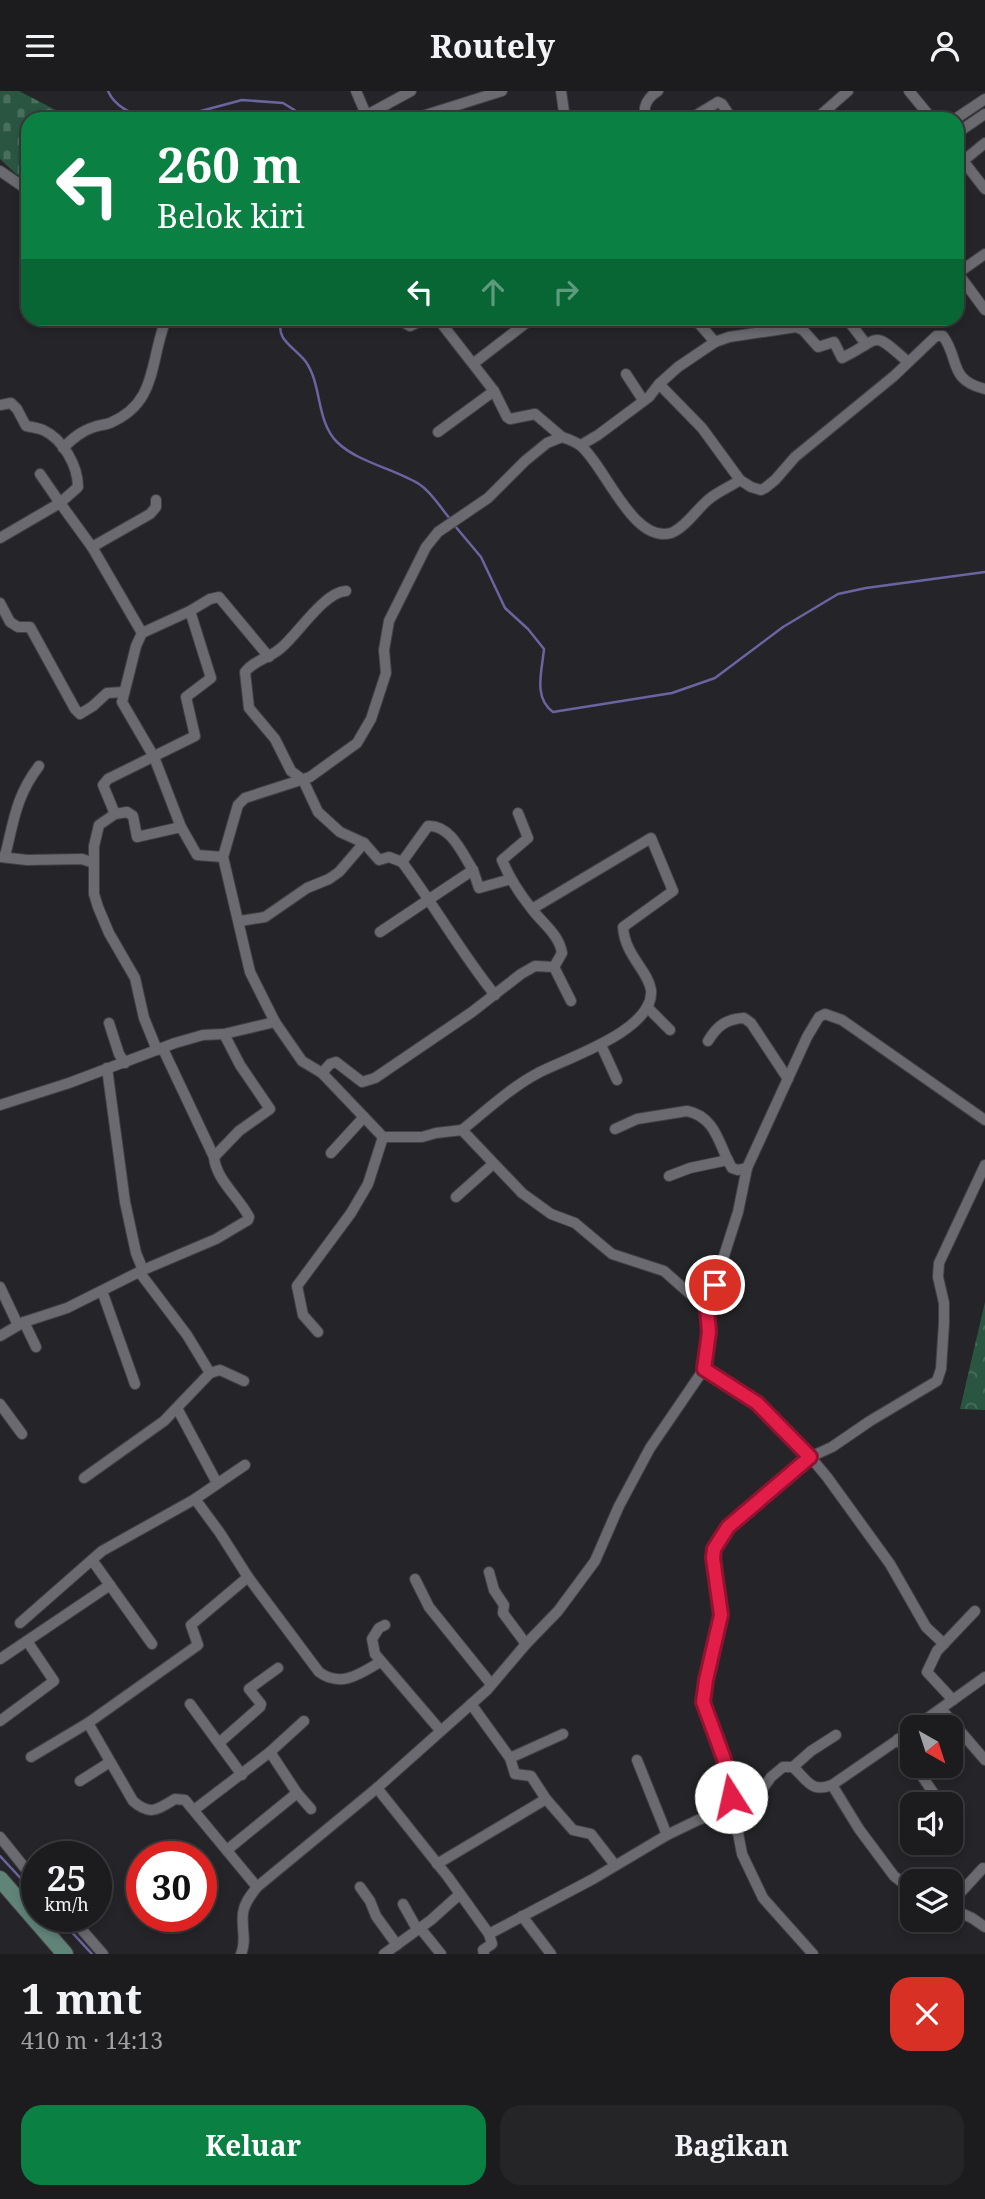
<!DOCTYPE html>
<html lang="id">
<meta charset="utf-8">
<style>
body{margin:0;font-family:"Noto Serif",serif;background:#252528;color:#f1f3f6;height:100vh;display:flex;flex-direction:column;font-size:26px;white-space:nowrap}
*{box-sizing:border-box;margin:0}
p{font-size:23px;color:#a0a1a4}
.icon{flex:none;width:38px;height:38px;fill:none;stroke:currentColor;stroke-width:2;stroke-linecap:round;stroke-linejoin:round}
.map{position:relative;height:1863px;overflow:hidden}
.sheet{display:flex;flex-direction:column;background:#1c1c1f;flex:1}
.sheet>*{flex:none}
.banner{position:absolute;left:21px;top:21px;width:943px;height:214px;border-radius:21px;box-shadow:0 4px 10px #0003,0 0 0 2px #3a3a3d;background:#0b8043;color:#fff;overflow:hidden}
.needle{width:46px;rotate:141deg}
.controls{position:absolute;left:900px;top:1624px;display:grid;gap:14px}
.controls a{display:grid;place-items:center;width:63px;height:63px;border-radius:14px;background:#1c1c1f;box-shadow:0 4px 10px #0003,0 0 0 2px #3a3a3d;font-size:35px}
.speed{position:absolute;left:21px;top:1750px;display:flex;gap:14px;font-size:35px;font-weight:700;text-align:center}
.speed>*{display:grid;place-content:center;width:91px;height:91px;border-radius:50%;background:#1c1c1f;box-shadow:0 4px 10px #0003,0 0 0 2px #3a3a3d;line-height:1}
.speed small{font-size:18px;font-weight:400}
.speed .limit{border:10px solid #d22;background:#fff;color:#111}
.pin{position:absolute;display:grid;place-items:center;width:60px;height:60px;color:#fff;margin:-30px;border:4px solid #fff;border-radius:50%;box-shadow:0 2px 7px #0007}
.me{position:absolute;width:77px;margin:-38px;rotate:350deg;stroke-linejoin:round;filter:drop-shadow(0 0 5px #0008)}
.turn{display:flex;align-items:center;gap:24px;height:147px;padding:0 21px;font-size:32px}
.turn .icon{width:91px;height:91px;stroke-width:2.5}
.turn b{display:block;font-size:49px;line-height:60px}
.lanes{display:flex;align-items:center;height:66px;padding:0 21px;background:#0003;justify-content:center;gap:35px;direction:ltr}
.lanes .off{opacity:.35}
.round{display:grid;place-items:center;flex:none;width:74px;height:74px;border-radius:21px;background:#252528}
.summary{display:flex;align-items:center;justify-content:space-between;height:119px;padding:0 21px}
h1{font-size:42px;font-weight:700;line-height:52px}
.primary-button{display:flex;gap:14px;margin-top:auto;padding:14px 21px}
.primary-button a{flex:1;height:80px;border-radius:21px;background:#0b8043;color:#fff;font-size:28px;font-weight:700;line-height:80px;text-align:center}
.primary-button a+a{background:#252528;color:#f1f3f6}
header{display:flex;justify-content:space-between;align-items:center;height:91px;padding:0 21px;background:#1c1c1f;font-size:32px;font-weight:700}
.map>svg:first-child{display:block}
.forest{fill:url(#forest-crowns)}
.cemetery{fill:url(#cemetery-stones)}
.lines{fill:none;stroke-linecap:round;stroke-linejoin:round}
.stream{stroke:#6a64a0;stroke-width:2.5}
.street-casing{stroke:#424246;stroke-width:12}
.secondary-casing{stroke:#424246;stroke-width:18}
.street{stroke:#6b6a70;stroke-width:10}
.secondary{stroke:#618479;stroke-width:16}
.route-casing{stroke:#92132f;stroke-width:18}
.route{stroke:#e11d48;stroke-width:12}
</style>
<header><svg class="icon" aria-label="menu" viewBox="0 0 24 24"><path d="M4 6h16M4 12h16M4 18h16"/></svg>Routely<svg class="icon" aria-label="person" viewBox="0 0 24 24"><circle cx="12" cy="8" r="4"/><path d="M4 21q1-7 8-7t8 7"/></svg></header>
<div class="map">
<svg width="985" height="1863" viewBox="0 0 985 1863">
<defs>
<pattern id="forest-crowns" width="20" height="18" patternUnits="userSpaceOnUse" patternTransform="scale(1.75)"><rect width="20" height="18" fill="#2a5641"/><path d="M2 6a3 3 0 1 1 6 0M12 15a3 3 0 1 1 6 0" fill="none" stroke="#486e5c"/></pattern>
<pattern id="cemetery-stones" width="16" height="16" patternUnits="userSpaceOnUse" patternTransform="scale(1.75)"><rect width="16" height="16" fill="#2a5641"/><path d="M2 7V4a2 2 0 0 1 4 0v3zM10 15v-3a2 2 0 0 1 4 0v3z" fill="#486e5c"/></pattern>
</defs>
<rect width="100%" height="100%" fill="#252529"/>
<path class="forest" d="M985 1211V1319L960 1318Z"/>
<path class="cemetery" d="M0 0H19L73 28H28V90L16 83 0 68Z"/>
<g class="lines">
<g class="stream">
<path d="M108 0C115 16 131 22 146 28"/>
<path d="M171 28 242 9 283 12 309 28"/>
<path d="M282 228C274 249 295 256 306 271 322 294 316 330 337 351 357 371 395 378 419 393 432 401 441 418 451 429"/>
<path d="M455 435 481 466 505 517 528 538 544 558C542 580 533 607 553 621L672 602 715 587 783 536 838 503 866 497 985 481"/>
<path d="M0 1765 26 1793"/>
<path d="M31 1798 37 1804"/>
<path d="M57 1825 92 1863"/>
</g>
<defs>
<g id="street">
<path d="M356 0 368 28"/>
<path d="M561 0 565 28"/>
<path d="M909 0 932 28"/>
<path d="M367 24 411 0"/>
<path d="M413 28 502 0"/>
<path d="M646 28C642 15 647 7 658 0"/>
<path d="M690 28 718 11 722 13 732 28"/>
<path d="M816 28 848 0"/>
<path d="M955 28 985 8"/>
<path d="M957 42 985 23"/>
<path d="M957 62 985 98"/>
<path d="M963 70 985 52"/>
<path d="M0 80 28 99"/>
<path d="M957 181 985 219"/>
<path d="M958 182 985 163"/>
<path d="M398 228 410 235 425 228"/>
<path d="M438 228 494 300 507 326 510 328 535 323 562 346"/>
<path d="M695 228 715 251 729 246 796 236 803 239 818 256 834 251 842 267C882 248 870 237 908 271"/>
<path d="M847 228 866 253"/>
<path d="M474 272 526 232"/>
<path d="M626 283 643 309"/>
<path d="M659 293 702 337 740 389"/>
<path d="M0 314 11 312 17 318 26 335C32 336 38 337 43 339 63 348 78 375 78 396L60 412 92 456 142 542 136 555 122 611 154 666 181 736"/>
<path d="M438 341 494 300"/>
<path d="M581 354 598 344 649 306 659 293 678 276 715 251"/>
<path d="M63 357C72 348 81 340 94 336 99 334 105 334 110 332 155 313 150 276 163 237L159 228"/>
<path d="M0 447 60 412 40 383"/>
<path d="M92 456 150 423 156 416V409"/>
<path d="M346 500C324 501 298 543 281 557 270 567 254 569 245 581L249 617 275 648 291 680 303 689 318 721 340 741 364 752 379 769 389 766 402 771 428 735C451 734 462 762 473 779"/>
<path d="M0 512 10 531 18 536H30L75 618 80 623 93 615 107 602 124 601"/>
<path d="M142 542 190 520 210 508 219 506 269 566"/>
<path d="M518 722 528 747 502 769C509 786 519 802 531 817 542 832 559 843 562 862L554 876"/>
<path d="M115 723 103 694 108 688 195 645 186 606 211 587 190 520"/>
<path d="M5 765C14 729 16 705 39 675"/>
<path d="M0 766 27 769 82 768 94 772V755L99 734 115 723 127 721 133 725 137 746 181 736 197 764 223 766"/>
<path d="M402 771C435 815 461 862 495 904"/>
<path d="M94 772V803L98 816 109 842 135 887 144 927 157 959"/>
<path d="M240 830 265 826 307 797 329 788 339 781 364 752"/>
<path d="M380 841 473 779 479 797 511 788"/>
<path d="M647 916 670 939"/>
<path d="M109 932 119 963 125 972"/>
<path d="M708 950C717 935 726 928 744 927L751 932 788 988"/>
<path d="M601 954 617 989"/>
<path d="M163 958 214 1066"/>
<path d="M107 977 125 1111 136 1162 143 1179"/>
<path d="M322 982 330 973 336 971 362 991 375 987 472 921 521 883 535 875 554 876 571 910"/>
<path d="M0 1014 69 992 175 952 203 944 224 943 275 931"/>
<path d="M615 1038 637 1028 687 1020C717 1026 719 1056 732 1077L738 1079 747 1077"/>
<path d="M462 1039C487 1019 511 996 540 981 567 967 655 939 651 899 648 879 625 865 623 836L673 800 651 747 532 818"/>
<path d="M331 1062 364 1026"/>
<path d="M669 1085 690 1077 728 1069"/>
<path d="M456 1106 493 1073"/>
<path d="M140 1182 187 1244 210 1282"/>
<path d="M0 1196 18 1234"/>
<path d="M102 1200 135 1293"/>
<path d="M707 1218 664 1180 612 1163 575 1132 551 1123 522 1102 462 1039 436 1042 422 1046H383L322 982 302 970 275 931 250 881 223 766 238 714 245 707 310 686 357 652 371 628 386 582 384 559 389 530 426 456 438 441 488 407 525 370 547 352 562 346C568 348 576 351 581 355 605 375 633 453 671 442 685 437 696 419 708 409 717 401 730 396 740 389L751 396 761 399 765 397 775 389 795 366 894 285 936 245H943C960 268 948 289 985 298"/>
<path d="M24 1231 36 1256"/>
<path d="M318 1241 303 1224 297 1195 351 1122 368 1093 383 1046"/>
<path d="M0 1245 24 1231 67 1217 143 1179 216 1148 248 1129 249 1126C239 1106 216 1089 214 1066L239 1040 270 1018 240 974 224 943"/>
<path d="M704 1278 757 1312 797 1350 827 1386 890 1473 926 1536 944 1553"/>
<path d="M0 1313 22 1343"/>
<path d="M177 1317 217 1392"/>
<path d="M84 1387 164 1330 210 1282 220 1279 244 1290"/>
<path d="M195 1408 220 1442 248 1486 191 1534 198 1554 88 1632 133 1710C150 1725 157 1719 175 1708L185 1709 257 1796"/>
<path d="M92 1469 152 1553"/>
<path d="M489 1481 494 1499 504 1514 503 1522 526 1553"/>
<path d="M248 1486 319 1581C341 1597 360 1583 380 1571"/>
<path d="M415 1488 429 1516 491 1593"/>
<path d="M20 1532 102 1460 195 1408 245 1374"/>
<path d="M385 1534 379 1537 372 1548 375 1563 440 1639"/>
<path d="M0 1568 110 1494"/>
<path d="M953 1609 927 1581 937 1560 975 1520"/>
<path d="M190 1613 242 1684"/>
<path d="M471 1613 510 1667 515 1683 531 1685 546 1708 573 1739 591 1743 615 1774"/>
<path d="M942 1619 985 1669"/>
<path d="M0 1630 54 1590 27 1550"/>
<path d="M915 1636 985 1586"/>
<path d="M898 1648 912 1669"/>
<path d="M219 1652 260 1616 261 1613 249 1598 278 1577"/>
<path d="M31 1666 88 1632"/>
<path d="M510 1667 563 1643"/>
<path d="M637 1669 667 1744"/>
<path d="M915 1675 941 1713"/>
<path d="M793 1676 811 1660 836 1644"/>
<path d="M80 1690 110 1671"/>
<path d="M832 1694 859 1738 894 1785 912 1799"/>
<path d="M377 1697 448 1786 489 1843 593 1788 667 1744 698 1729 745 1713 757 1706 771 1686 783 1676H793C808 1690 811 1702 832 1694L912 1639"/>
<path d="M297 1702 311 1718"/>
<path d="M194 1719 270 1661 304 1630"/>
<path d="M0 1746 37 1792"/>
<path d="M227 1759 297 1702 270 1661"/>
<path d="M437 1773 546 1708"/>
<path d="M360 1796 370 1810 376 1825 397 1854"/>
<path d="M16 1807 36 1791"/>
<path d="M403 1813 417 1838"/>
<path d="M950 1813 983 1777"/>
<path d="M950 1817 972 1827 985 1836"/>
<path d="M70 1825 103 1863"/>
<path d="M522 1825 551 1863"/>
<path d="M420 1837 441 1863"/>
<path d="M241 1863C247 1850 241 1836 243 1822 244 1812 251 1804 257 1796L377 1697 487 1599 526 1553 558 1520 595 1470 619 1415 650 1357 704 1278 709 1242 707 1218 738 1121 747 1077 807 946 819 926 825 923 842 929 985 1029"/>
<path d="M384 1863 431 1829 460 1803"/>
<path d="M484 1863 483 1859 492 1853 489 1843"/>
<path d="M813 1863 763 1807 742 1763 724 1668 705 1619 704 1600 721 1524 713 1467 714 1458 728 1436 768 1404 792 1380 810 1366 832 1356 870 1330 937 1290 941 1278 944 1232V1212L938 1186 939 1172 985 1074"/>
</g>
<path id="secondary" d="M0 1788 65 1863"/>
</defs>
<use href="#street" class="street-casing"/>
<use href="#secondary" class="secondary-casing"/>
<use href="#street" class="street"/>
<use href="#secondary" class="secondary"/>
</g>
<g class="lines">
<defs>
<path id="route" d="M715 1194 707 1218 709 1241 704 1278 757 1312 810 1366 728 1436 714 1458 713 1467 721 1524 706 1589 703 1611 724 1668 731 1706"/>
</defs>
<use href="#route" class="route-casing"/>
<use href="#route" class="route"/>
</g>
</svg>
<div class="controls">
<a><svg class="needle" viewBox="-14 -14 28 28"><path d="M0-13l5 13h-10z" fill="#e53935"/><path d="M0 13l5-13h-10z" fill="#a0a1a4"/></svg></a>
<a><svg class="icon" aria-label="sound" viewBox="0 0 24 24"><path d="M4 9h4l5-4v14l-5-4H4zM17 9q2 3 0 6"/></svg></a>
<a><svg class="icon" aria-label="layers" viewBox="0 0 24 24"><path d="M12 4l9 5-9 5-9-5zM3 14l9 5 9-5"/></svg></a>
</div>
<div class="speed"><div>25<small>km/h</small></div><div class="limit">30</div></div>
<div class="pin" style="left:715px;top:1194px;background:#d93025"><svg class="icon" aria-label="arrive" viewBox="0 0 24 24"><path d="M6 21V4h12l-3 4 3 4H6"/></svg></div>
<svg class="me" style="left:731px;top:1706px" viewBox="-20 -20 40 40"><circle r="19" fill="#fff"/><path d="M0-13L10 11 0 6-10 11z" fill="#e11d48"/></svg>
<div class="banner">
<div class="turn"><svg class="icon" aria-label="left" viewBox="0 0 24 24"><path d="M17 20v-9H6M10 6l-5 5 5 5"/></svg><div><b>260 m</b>Belok kiri</div></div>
<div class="lanes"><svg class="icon" aria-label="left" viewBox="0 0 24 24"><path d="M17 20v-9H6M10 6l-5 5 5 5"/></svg><svg class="icon off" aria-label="ahead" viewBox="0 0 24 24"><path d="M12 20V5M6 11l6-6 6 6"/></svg><svg class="icon off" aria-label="right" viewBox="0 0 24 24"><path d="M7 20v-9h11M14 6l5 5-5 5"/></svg></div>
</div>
</div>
<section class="sheet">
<div class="summary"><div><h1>1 mnt</h1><p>410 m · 14:13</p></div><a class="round" style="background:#d93025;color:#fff"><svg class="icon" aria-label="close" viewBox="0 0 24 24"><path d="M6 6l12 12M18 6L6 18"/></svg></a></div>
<div class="primary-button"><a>Keluar</a><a>Bagikan</a></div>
</section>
